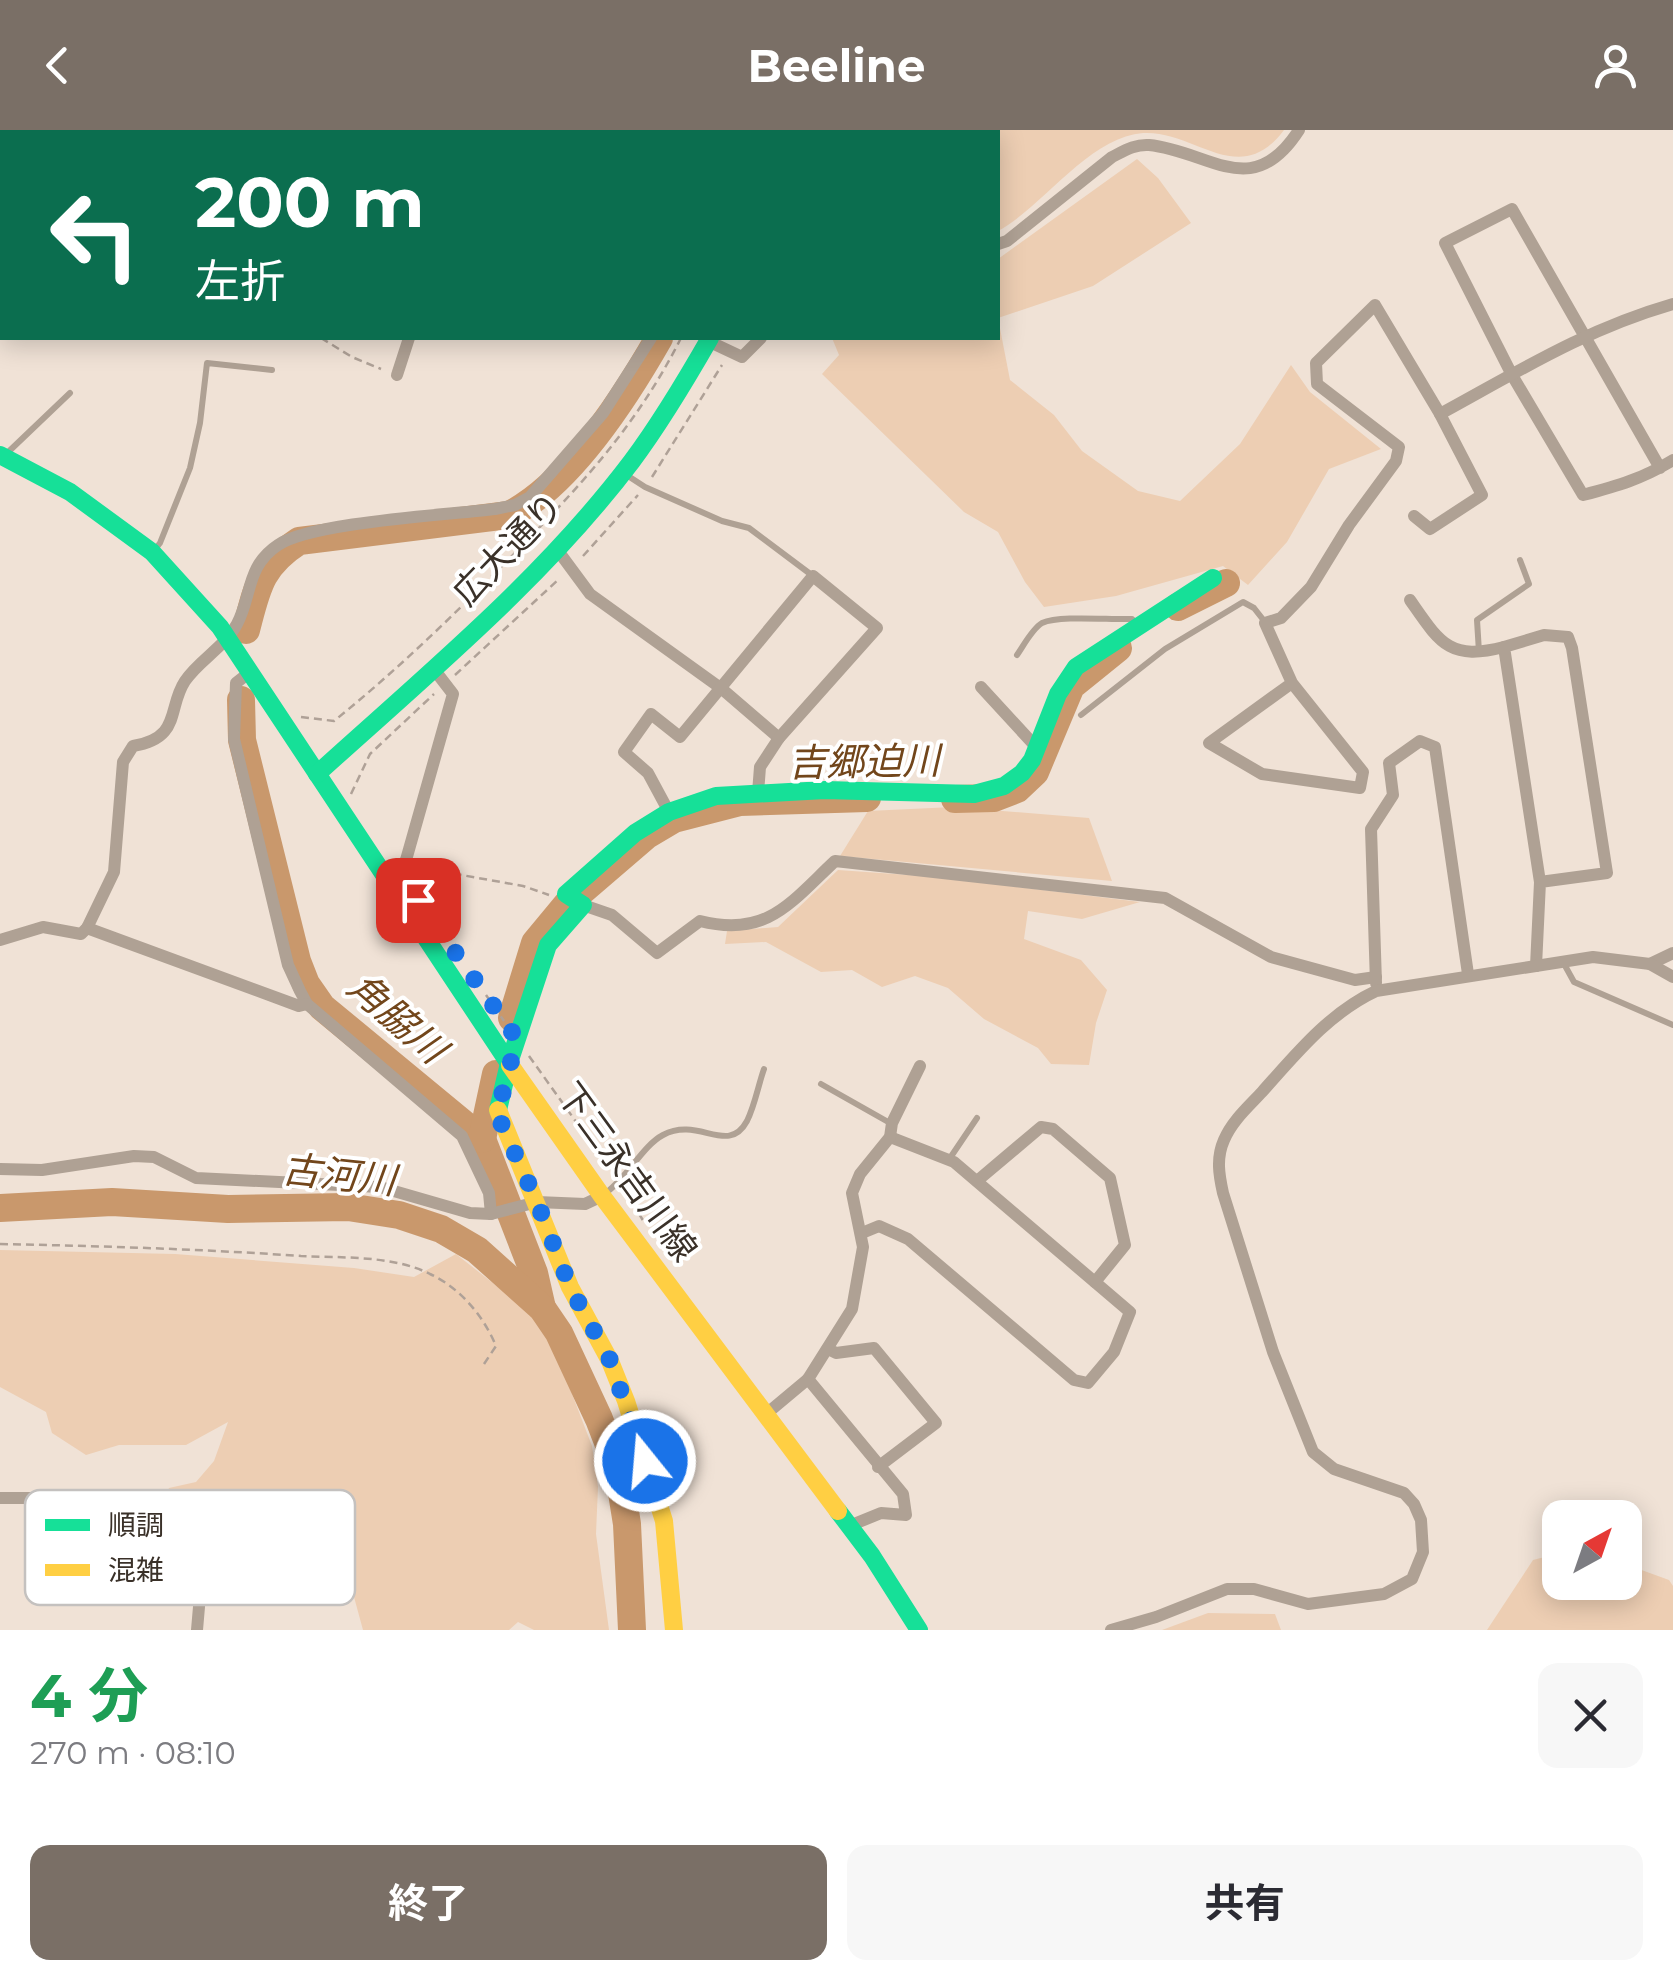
<!DOCTYPE html>
<html lang="ja">
<meta charset="utf-8">
<style>
body{margin:0;font-family:Montserrat,"Noto Sans JP",sans-serif;background:#f7f7f7;color:#2b2b33;height:100vh;display:flex;flex-direction:column;font-size:38px;white-space:nowrap}
*{box-sizing:border-box;margin:0}
p{font-size:32px;color:#7c7c81}
.icon{flex:none;width:55px;height:55px;fill:none;stroke:currentColor;stroke-width:2;stroke-linecap:round;stroke-linejoin:round}
.map{position:relative;height:1500px;overflow:hidden}
.side{display:flex;flex-direction:column;background:#fff;flex:1}
.side>*{flex:none}
.banner{position:absolute;left:0px;top:0px;width:1000px;height:210px;box-shadow:0 5px 25px #0003;background:#0b6e4f;color:#fff;overflow:hidden}
.needle{width:65px;rotate:40deg}
.fabs{position:absolute;left:1542px;top:1370px;display:grid;gap:20px}
.fabs a{display:grid;place-items:center;width:100px;height:100px;border-radius:20px;background:#fff;box-shadow:0 5px 25px #0003;font-size:50px}
.pin{position:absolute;display:grid;place-items:center;width:85px;height:85px;color:#fff;margin:-42px;border-radius:20px;box-shadow:0 5px 15px #0006}
.me{position:absolute;width:110px;margin:-55px;rotate:343deg;stroke-linejoin:round;filter:drop-shadow(0 0 8px #0008)}
.turn{display:flex;align-items:center;gap:35px;height:210px;padding:0 30px;font-size:45px}
.turn .icon{width:130px;height:130px;stroke-width:2.5}
.turn b{display:block;font-size:70px;line-height:85px}
.round{display:grid;place-items:center;flex:none;width:105px;height:105px;border-radius:20px;background:#f7f7f7}
.overview{display:flex;align-items:center;justify-content:space-between;height:170px;padding:0 30px}
h1{font-size:60px;font-weight:700;line-height:75px;color:#1e9e55}
.cta{display:flex;gap:20px;margin-top:auto;padding:20px 30px}
.cta a{flex:1;height:115px;border-radius:20px;background:#7a6f66;color:#fff;font-size:40px;font-weight:700;line-height:115px;text-align:center}
.cta a+a{background:#f7f7f7;color:#2b2b33}
header{display:flex;justify-content:space-between;align-items:center;height:130px;padding:0 30px;background:#7a6f66;color:#fff;font-size:45px;font-weight:700}
.map>svg:first-child{display:block}
.green{fill:#edceb3}
.lines{fill:none;stroke-linecap:round;stroke-linejoin:round}
.river{stroke:#c9986c;stroke-width:28}
.path{stroke:#afa197;stroke-width:2.5;stroke-dasharray:8 5;stroke-linecap:butt}
.lane{stroke:#afa194;stroke-width:6}
.street{stroke:#afa194;stroke-width:12}
.fast{stroke:#16e098;stroke-width:18}
.slow{stroke:#ffcf43;stroke-width:18}
.route{stroke:#1a73e8;stroke-width:18;stroke-dasharray:0 32.4}
.labels{text-anchor:middle;stroke-width:8;stroke-linejoin:round;paint-order:stroke}
.street-label{font-size:35px;fill:#3a3129;stroke:#fff}
.water-label{font-size:38px;font-style:italic;fill:#72461b;stroke:#fff}
.key{fill:#fff;stroke:#c4c1bf;stroke-width:2.5}
.key-label{font-size:28px;fill:#3a3129}
</style>
<header><svg class="icon" aria-label="back" viewBox="0 0 24 24"><path d="M15 5l-7 7 7 7"/></svg>Beeline<svg class="icon" aria-label="person" viewBox="0 0 24 24"><circle cx="12" cy="8" r="4"/><path d="M4 21q1-7 8-7t8 7"/></svg></header>
<div class="map">
<svg width="1673" height="1500" viewBox="0 0 1673 1500">
<rect width="100%" height="100%" fill="#f0e2d6"/>
<g class="green">
<path d="M0 0H231L2 2V53Z"/>
<path d="M852 0H1284C1239 60 1196 0 1143 3 1089 7 1044 76 998 101V2H851Z"/>
<path d="M1137 29 1158 48 1191 93 1093 156 998 188 1010 250 1054 285 1082 321 1138 361 1180 371 1240 314 1291 235 1310 262 1381 319 1329 339 1287 412 1248 455 1223 436 1116 466 1044 477 1025 452 998 402 964 382 822 244 839 225 832 208H998V129Z"/>
<path d="M953 677 1089 688 1112 751 840 726 868 681Z"/>
<path d="M838 740 937 747 1140 772 1082 789 1028 781 1024 809 1081 830 1107 860 1096 893 1089 935 1051 934 1038 918 984 889 948 858 915 846 882 857 852 840 821 842 766 812 725 814 727 801 778 797Z"/>
<path d="M0 1120 175 1124 354 1138 414 1147 456 1124 527 1180 551 1209 592 1316 598 1357 596 1404 609 1500H534L518 1492 509 1500H363L348 1445 327 1429 307 1433 278 1453 254 1446 218 1393 161 1375 169 1358 196 1352 214 1331 228 1292 186 1315H119L86 1325 52 1303 46 1282 0 1257Z"/>
<path d="M1560 1423V1452H1625V1434L1669 1450 1673 1456V1500H1487L1533 1430Z"/>
<path d="M1208 1483 1275 1484 1281 1500H1162Z"/>
</g>
<g class="lines">
<g class="river">
<path d="M690 0V2"/>
<path d="M1178 477 1226 453"/>
<path d="M246 500C257 458 260 436 299 411L509 385C570 354 626 266 659 208"/>
<path d="M241 570 242 610 297 831 306 854 322 877 482 1009 534 1143 542 1178"/>
<path d="M955 669 994 668 1017 659 1035 642 1071 556 1118 518"/>
<path d="M512 888 535 813 569 772 647 705 674 689 740 672 867 668"/>
<path d="M482 1009 496 944"/>
<path d="M0 1078 112 1072 228 1079 348 1077 399 1085 441 1099 477 1120 542 1178 559 1203 599 1289 618 1338 627 1394 632 1500"/>
</g>
<g class="path">
<path d="M781 2 782 0"/>
<path d="M836 2 837 0"/>
<path d="M321 208 352 227 381 239"/>
<path d="M652 347 722 235"/>
<path d="M583 426 638 365"/>
<path d="M455 545 559 449"/>
<path d="M301 587 334 591C396 541 453 486 508 430 579 357 635 299 681 208"/>
<path d="M351 664 370 624 434 564"/>
<path d="M415 740 428 739 523 756 549 765"/>
<path d="M486 865 504 891"/>
<path d="M529 926 612 1042"/>
<path d="M625 1061 644 1092"/>
<path d="M0 1114C100 1116 200 1119 301 1126 342 1128 392 1125 430 1144 460 1158 483 1185 496 1216L484 1234"/>
</g>
<g class="lane">
<path d="M4 326 70 263"/>
<path d="M625 344 645 357 722 391 749 398 813 446"/>
<path d="M153 422 160 413 190 338 200 293 207 233 272 240"/>
<path d="M1479 522 1477 490 1529 454 1520 430"/>
<path d="M1017 525C1024 515 1032 499 1042 493 1060 485 1110 490 1132 489L1137 495"/>
<path d="M1081 585 1165 519 1243 472 1254 478 1265 492"/>
<path d="M1563 832 1574 852 1673 895"/>
<path d="M821 954 890 993"/>
<path d="M950 1028 977 988"/>
<path d="M603 1065C627 1049 642 1016 663 1005 699 986 728 1026 747 991 755 975 758 956 764 939"/>
</g>
<g class="street">
<path d="M402 0 405 2"/>
<path d="M682 0 683 2"/>
<path d="M725 0V2"/>
<path d="M333 2 335 0"/>
<path d="M522 2 524 0"/>
<path d="M998 114 1007 111 1112 27C1124 21 1135 14 1149 15 1210 21 1252 73 1299 0"/>
<path d="M0 179 2 176"/>
<path d="M708 211 742 227 761 208"/>
<path d="M397 245 409 208"/>
<path d="M1660 338 1512 79 1445 113 1512 245 1583 365C1617 356 1642 349 1673 330"/>
<path d="M1414 386 1430 399 1482 365 1440 284"/>
<path d="M556 418 590 464 722 559 779 608"/>
<path d="M1410 470C1440 513 1449 531 1504 517"/>
<path d="M250 542 236 553 234 609 288 835 300 861 307 874 462 1006 489 1063 491 1084"/>
<path d="M1292 553 1209 613 1262 644 1360 658 1363 642 1292 553 1265 493 1281 488 1311 457 1349 395 1396 331 1399 317 1317 254 1316 233 1375 175 1440 284C1519 241 1586 199 1673 174"/>
<path d="M981 557 1038 619"/>
<path d="M669 682 648 643 624 622 651 584 680 607 813 446 877 498 779 608 760 637 758 663"/>
<path d="M390 749 406 730 453 564 433 538"/>
<path d="M583 775 612 785 657 823 700 791C767 808 790 773 835 731L1165 768 1271 827 1355 850 1376 847"/>
<path d="M87 798 299 876 307 874"/>
<path d="M0 810 43 797 81 804 87 798 114 742 123 632 133 616C182 608 167 578 185 551 199 530 225 517 237 494 252 466 246 436 278 415 312 392 448 385 495 379L515 375 530 367 603 283 651 208"/>
<path d="M1650 834 1673 823"/>
<path d="M1536 836 1540 752 1504 517 1544 505 1568 507 1572 518 1607 743 1540 752"/>
<path d="M1376 853 1371 699 1393 665 1389 633 1420 611 1435 617 1468 844"/>
<path d="M0 1039 42 1040 134 1026 154 1027 196 1048 380 1057 470 1083 491 1084 537 1072 585 1074 602 1066"/>
<path d="M977 1051 1041 997 1053 999 1110 1048 1125 1115 1095 1152"/>
<path d="M862 1103 879 1096 908 1109 1074 1250 1088 1253 1114 1222 1130 1182 954 1032 890 1007"/>
<path d="M828 1219 836 1223 874 1218 936 1293 878 1337"/>
<path d="M808 1249 903 1364 906 1385 881 1383 849 1396"/>
<path d="M765 1285 808 1249 852 1179 863 1117 852 1063 860 1044 890 1007 892 993 920 936"/>
<path d="M0 1368H104L171 1400 195 1420 202 1442 197 1500"/>
<path d="M1111 1500 1156 1487 1227 1459H1254L1308 1474 1384 1464 1412 1449 1423 1422 1421 1390 1414 1374 1404 1363 1334 1339 1313 1322 1273 1222 1223 1063C1219 1045 1216 1028 1224 1010 1232 991 1248 977 1262 962 1296 924 1329 883 1376 861L1593 827 1650 834 1673 847"/>
</g>
<g class="fast">
<path d="M810 2 811 0"/>
<path d="M0 325 70 362 152 422 220 497 510 935"/>
<path d="M317 644C426 545 543 449 632 331 661 292 686 250 710 208"/>
<path d="M498 980 509 933 548 815 583 775 566 764 635 703 669 682 716 666 825 660 974 664 1004 656 1022 643 1032 630 1058 564 1076 537 1213 448"/>
<path d="M838 1381 872 1426 919 1500"/>
</g>
<g class="slow">
<path d="M510 935 602 1066 838 1381"/>
<path d="M498 980 570 1157 610 1231 626 1271 664 1391 674 1500"/>
</g>
</g>
<g class="lines">
<path class="route" d="M418 770 517 909 497 984 537 1072 570 1157 610 1230 645 1331"/>
</g>
<g class="labels">
<g class="street-label">
<text transform="translate(508 419) rotate(-46)" y="12">広大通り</text>
<text transform="translate(627 1042) rotate(54)" y="12">下三永吉川線</text>
</g>
<g class="water-label">
<text transform="translate(864 632) rotate(-1)" y="13">吉郷迫川</text>
<text transform="translate(397 888) rotate(41)" y="13">角脇川</text>
<text transform="translate(339 1045) rotate(6)" y="13">古河川</text>
</g>
</g>
<rect x="25" y="1360" width="330" height="115" rx="15" class="key"/>
<rect x="45" y="1389" width="45" height="12" fill="#16e098"/>
<rect x="45" y="1434" width="45" height="12" fill="#ffcf43"/>
<g class="key-label">
<text x="108" y="1405">順調</text>
<text x="108" y="1450">混雑</text>
</g>
</svg>
<div class="fabs">
<a><svg class="needle" viewBox="-14 -14 28 28"><path d="M0-13l5 13h-10z" fill="#e53935"/><path d="M0 13l5-13h-10z" fill="#7c7c81"/></svg></a>
</div>
<div class="pin" style="left:418px;top:770px;background:#d93025"><svg class="icon" aria-label="arrive" viewBox="0 0 24 24"><path d="M6 21V4h12l-3 4 3 4H6"/></svg></div>
<svg class="me" style="left:645px;top:1331px" viewBox="-20 -20 40 40"><circle r="17" fill="#1a73e8" stroke="#fff" stroke-width="3"/><path d="M0-11L8 9 0 5-8 9z" fill="#fff"/></svg>
<div class="banner">
<div class="turn"><svg class="icon" aria-label="left" viewBox="0 0 24 24"><path d="M17 20v-9H6M10 6l-5 5 5 5"/></svg><div><b>200 m</b>左折</div></div>
</div>
</div>
<section class="side">
<div class="overview"><div><h1>4 分</h1><p>270 m · 08:10</p></div><a class="round"><svg class="icon" aria-label="close" viewBox="0 0 24 24"><path d="M6 6l12 12M18 6L6 18"/></svg></a></div>
<div class="cta"><a>終了</a><a>共有</a></div>
</section>
